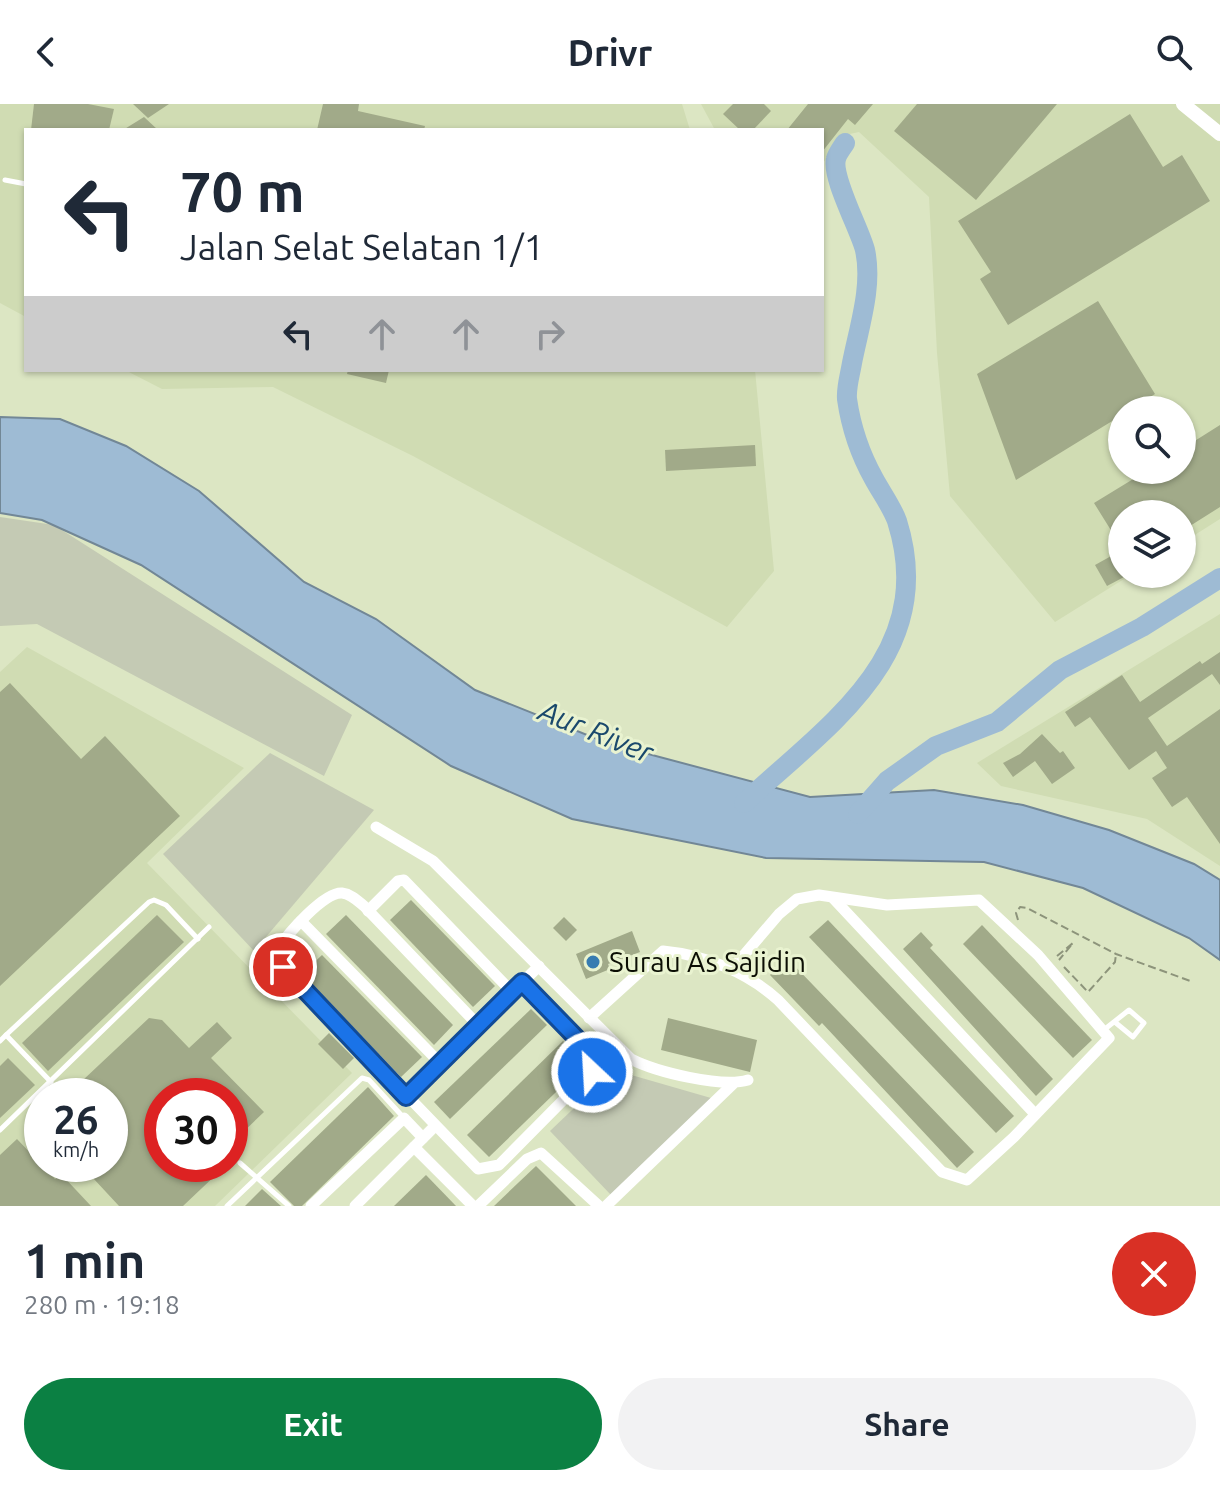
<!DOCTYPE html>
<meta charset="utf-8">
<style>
body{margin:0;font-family:Ubuntu,sans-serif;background:#f2f2f3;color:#1f2937;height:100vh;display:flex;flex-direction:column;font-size:30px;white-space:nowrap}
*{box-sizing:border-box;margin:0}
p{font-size:26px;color:#747a83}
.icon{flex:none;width:44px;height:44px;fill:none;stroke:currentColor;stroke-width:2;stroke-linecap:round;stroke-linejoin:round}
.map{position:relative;height:1102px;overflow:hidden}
.drawer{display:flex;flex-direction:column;background:#fff;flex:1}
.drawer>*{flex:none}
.top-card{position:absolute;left:24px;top:24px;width:800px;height:244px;border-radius:0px;box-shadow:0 2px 6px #0004;background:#fff;color:#1f2937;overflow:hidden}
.tools{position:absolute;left:1108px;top:292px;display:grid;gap:16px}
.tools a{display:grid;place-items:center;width:88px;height:88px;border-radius:50%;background:#fff;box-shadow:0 2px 6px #0004;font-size:40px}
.speed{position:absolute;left:24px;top:974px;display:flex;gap:16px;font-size:40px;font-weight:700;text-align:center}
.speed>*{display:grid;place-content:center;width:104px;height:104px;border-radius:50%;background:#fff;box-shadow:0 2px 6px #0004;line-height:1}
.speed small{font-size:20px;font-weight:400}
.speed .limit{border:12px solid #d22;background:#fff;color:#111}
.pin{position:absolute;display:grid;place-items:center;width:68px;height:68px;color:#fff;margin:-34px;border:4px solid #fff;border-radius:50%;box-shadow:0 2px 8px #0007}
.me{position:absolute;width:88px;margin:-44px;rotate:335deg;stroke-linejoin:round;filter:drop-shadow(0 0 6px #0008)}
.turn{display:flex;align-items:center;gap:28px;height:168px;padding:0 24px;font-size:36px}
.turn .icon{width:104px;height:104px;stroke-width:2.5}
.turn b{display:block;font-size:56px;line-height:68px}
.lanes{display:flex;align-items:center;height:76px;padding:0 24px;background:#0003;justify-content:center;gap:40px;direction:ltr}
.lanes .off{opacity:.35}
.round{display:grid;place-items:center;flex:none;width:84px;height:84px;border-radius:42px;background:#f2f2f3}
.head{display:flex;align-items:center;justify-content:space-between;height:136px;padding:0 24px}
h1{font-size:48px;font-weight:600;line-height:60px}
.primary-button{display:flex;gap:16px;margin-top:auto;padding:16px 24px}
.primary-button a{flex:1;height:92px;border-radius:48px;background:#0b8043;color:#fff;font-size:32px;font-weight:600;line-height:92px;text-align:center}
.primary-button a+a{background:#f2f2f3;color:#1f2937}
header{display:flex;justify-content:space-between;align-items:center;height:104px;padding:0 24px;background:#fff;font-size:36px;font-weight:600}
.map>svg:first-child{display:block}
.built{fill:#d0dcb3;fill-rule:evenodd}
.green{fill:#c4cab4}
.water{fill:#9ebbd4;stroke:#728796;stroke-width:2}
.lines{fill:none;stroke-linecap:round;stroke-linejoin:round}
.river{stroke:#9ebbd4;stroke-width:20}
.building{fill:#a1aa89}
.path{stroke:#8d947b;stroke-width:2;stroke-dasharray:8 4;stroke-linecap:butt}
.service{stroke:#fff;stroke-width:5}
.minor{stroke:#fff;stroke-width:11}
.tertiary{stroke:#fff;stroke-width:14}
.route-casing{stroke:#114b97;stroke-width:20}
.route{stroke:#1a73e8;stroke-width:14}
.poi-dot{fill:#377cb1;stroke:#e9f3d0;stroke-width:3}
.labels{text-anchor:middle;stroke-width:6;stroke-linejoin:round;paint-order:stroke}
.poi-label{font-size:28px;fill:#0b0e04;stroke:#e9f3d0;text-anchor:start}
.water-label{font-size:30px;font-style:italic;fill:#1a496c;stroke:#e9f3d0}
</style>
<header><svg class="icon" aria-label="back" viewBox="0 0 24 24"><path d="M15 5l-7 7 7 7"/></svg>Drivr<svg class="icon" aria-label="search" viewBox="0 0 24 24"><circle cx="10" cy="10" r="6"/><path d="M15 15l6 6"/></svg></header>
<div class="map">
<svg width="1220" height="1102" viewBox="0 0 1220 1102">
<rect width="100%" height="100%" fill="#dce6c3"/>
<g class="built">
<path d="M0 0H682L690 26H26V213L0 199Z"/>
<path d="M701 0H1220V415L1182 439V410H1122V470H1132L1055 518 950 392 937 249 929 93 859 28 845 31 822 60V26H715ZM1122 306H1182V366H1122Z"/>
<path d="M125 266H755L774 467 727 523 413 352 273 283 162 285Z"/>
<path d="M1220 510V762L1147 715 1001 682 977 659Z"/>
<path d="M27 543 244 664 147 759 352 969 215 1102H0V568ZM42 992H110V1060H42ZM162 992H230V1060H162Z"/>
</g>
<g class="green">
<path d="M0 413 54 421 352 611 324 672 37 520 0 522Z"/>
<path d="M270 649 374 706 254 847 163 750Z"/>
<path d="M614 966 711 994 611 1091 550 1027Z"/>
</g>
<path class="water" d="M0 313 60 315 126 342 199 387 304 478 376 515 475 586 607 639 810 693 934 686 1023 701 1109 726 1194 760 1220 776V856L1189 834 1083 784 984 758 766 754 572 715 451 662 141 461 42 416 0 409Z"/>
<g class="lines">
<g class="river">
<path d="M744 699C829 620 939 550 897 417 892 403 881 388 874 375 860 350 851 323 847 295 846 284 850 271 852 259 859 223 873 182 865 146 860 126 831 73 836 55 837 50 842 44 845 39"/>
<path d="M858 710 887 677 936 642 997 618 1060 566 1142 523 1220 474"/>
</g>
</g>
<g class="building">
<path d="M34 0H88L114 5 109 26H31Z"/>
<path d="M133 0H169L148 14Z"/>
<path d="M323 0H359L358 7 425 22 424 26H317Z"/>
<path d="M733 0H764L771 7 753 26H740L723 10Z"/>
<path d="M808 0H873L855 21 848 15 822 48V26H787Z"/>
<path d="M917 0H1057L976 96 894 27Z"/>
<path d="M1130 10 1163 63 1182 51 1210 97 1008 221 980 175 991 168 958 117Z"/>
<path d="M144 13 158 26H123Z"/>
<path d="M1098 197 1155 290 1129 306H1122V311L1016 376 977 270Z"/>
<path d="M348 266H389L386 279 347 270Z"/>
<path d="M1220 321V403L1182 427V410H1122V444L1094 399 1148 366H1182V345Z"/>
<path d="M755 341 756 362 666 367 665 346Z"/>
<path d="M1122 446 1124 473 1107 482 1095 461Z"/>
<path d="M1220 548V581L1212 570 1148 614 1167 642 1220 605V740L1187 693 1172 703 1152 674 1167 664 1156 647 1129 666 1090 613 1075 623 1065 608 1122 571 1140 598 1200 557 1202 560Z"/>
<path d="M10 579 81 655 105 632 180 712 0 882V588Z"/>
<path d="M1042 630 1060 649 1063 647 1075 664 1052 680 1035 657 1013 673 1003 659 1020 650Z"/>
<path d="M411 796 495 882 473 903 390 816Z"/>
<path d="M157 811 184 838 48 967 22 939Z"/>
<path d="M346 811 453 921 434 941 326 830Z"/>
<path d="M564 813 577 826 566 837 553 824Z"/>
<path d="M828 816 1014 1012 996 1029 809 833Z"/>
<path d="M982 821 1092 936 1073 954 963 840Z"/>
<path d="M632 827 640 848 608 860 610 865 586 875 576 850Z"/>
<path d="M921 828 933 841 930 844 1053 975 1036 992 903 845Z"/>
<path d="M322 851 422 953 401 973 302 870Z"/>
<path d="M787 854 974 1048 957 1064 822 919 819 922 770 871Z"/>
<path d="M531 905 547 921 450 1015 434 998Z"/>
<path d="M149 914 162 916 189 944 217 918 232 934 211 954 264 1008 241 1030 230 1019V992H162V1060H213L220 1067 183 1102H119L80 1060H110V992H66Z"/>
<path d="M668 914 757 936 750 968 661 946Z"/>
<path d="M329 929 354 954 343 965 318 940Z"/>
<path d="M563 937 585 960 489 1053 467 1031Z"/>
<path d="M8 954 35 981 0 1014V962Z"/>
<path d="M368 983 394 1012 302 1102H294L270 1078Z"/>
<path d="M17 1035 55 1075 61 1070 91 1102H0V1051Z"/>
<path d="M536 1062 576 1102H494L518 1079Z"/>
<path d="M426 1071 456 1102H394Z"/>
<path d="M262 1085 281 1102H245Z"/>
</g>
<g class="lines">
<g class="path">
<path d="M1018 816 1016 809 1020 803 1027 804 1116 850 1193 878"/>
<path d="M1057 852 1073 839 1059 856"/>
<path d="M1064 863 1088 888 1115 858 1116 850"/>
</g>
<g class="service">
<path d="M5 76 26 80"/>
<path d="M1105 925 1129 906 1144 919 1133 933 1116 919"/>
<path d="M6 931 149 798 154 796 166 801 198 835"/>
<path d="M0 937 6 931 51 978"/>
<path d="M0 1026 209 823"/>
<path d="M240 1059 289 1102"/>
<path d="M227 1102 362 974 369 976 404 1014"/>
</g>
<g class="minor">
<path d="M376 723 433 757 631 955C656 968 722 984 748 976"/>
<path d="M833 794 1035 1010"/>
<path d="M368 807 398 777 404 776 513 889"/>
<path d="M301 817 439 958"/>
<path d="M589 914 663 847C705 851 747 868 778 896L942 1068 967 1076 1014 1033 1109 934 1038 851 979 796 887 801 819 791 797 795 779 810 732 865"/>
<path d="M478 921 364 802C358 797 351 790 342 789 324 788 288 829 279 844L283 863 478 1065 499 1061 595 964 592 950 522 878"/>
<path d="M406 993 539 862"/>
<path d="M414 1043 473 1102"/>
<path d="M311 1102 404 1014 423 1034"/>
<path d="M355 1102 434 1023"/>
<path d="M478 1102 527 1055 541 1049 599 1102"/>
<path d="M606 1102 733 980"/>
</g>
<path class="tertiary" d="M1183 0 1220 30"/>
</g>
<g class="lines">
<defs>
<path id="route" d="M283 863 406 993 522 878 592 950 595 959 592 968"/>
</defs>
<use href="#route" class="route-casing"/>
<use href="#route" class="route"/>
</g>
<circle class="poi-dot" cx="593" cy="858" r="8"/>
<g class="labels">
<g class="poi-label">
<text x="609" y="868">Surau As Sajidin</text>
</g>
<g class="water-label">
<text transform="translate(596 628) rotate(22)" y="10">Aur River</text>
</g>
</g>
</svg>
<div class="tools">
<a><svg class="icon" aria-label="search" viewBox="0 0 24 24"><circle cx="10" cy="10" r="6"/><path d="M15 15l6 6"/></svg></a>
<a><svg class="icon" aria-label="layers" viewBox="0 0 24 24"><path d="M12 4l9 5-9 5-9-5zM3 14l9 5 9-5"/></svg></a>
</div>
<div class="speed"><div>26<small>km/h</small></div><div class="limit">30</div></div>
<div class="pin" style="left:283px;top:863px;background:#d93025"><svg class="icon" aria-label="arrive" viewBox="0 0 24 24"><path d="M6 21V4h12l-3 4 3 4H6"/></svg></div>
<svg class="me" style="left:592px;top:968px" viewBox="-20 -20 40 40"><circle r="17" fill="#1a73e8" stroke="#fff" stroke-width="3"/><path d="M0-11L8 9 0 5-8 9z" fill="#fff"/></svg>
<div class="top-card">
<div class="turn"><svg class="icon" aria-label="left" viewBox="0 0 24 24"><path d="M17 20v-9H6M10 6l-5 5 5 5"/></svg><div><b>70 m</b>Jalan Selat Selatan 1/1</div></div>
<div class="lanes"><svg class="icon" aria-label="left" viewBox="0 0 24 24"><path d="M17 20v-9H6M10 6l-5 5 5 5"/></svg><svg class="icon off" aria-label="ahead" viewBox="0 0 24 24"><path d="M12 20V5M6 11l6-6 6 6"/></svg><svg class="icon off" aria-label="ahead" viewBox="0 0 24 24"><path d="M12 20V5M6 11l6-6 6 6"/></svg><svg class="icon off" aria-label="right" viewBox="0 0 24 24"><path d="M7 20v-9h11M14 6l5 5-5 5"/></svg></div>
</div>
</div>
<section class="drawer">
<div class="head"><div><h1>1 min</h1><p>280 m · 19:18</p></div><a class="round" style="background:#d93025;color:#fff"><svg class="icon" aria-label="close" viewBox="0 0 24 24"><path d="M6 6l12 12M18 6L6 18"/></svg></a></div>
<div class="primary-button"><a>Exit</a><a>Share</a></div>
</section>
